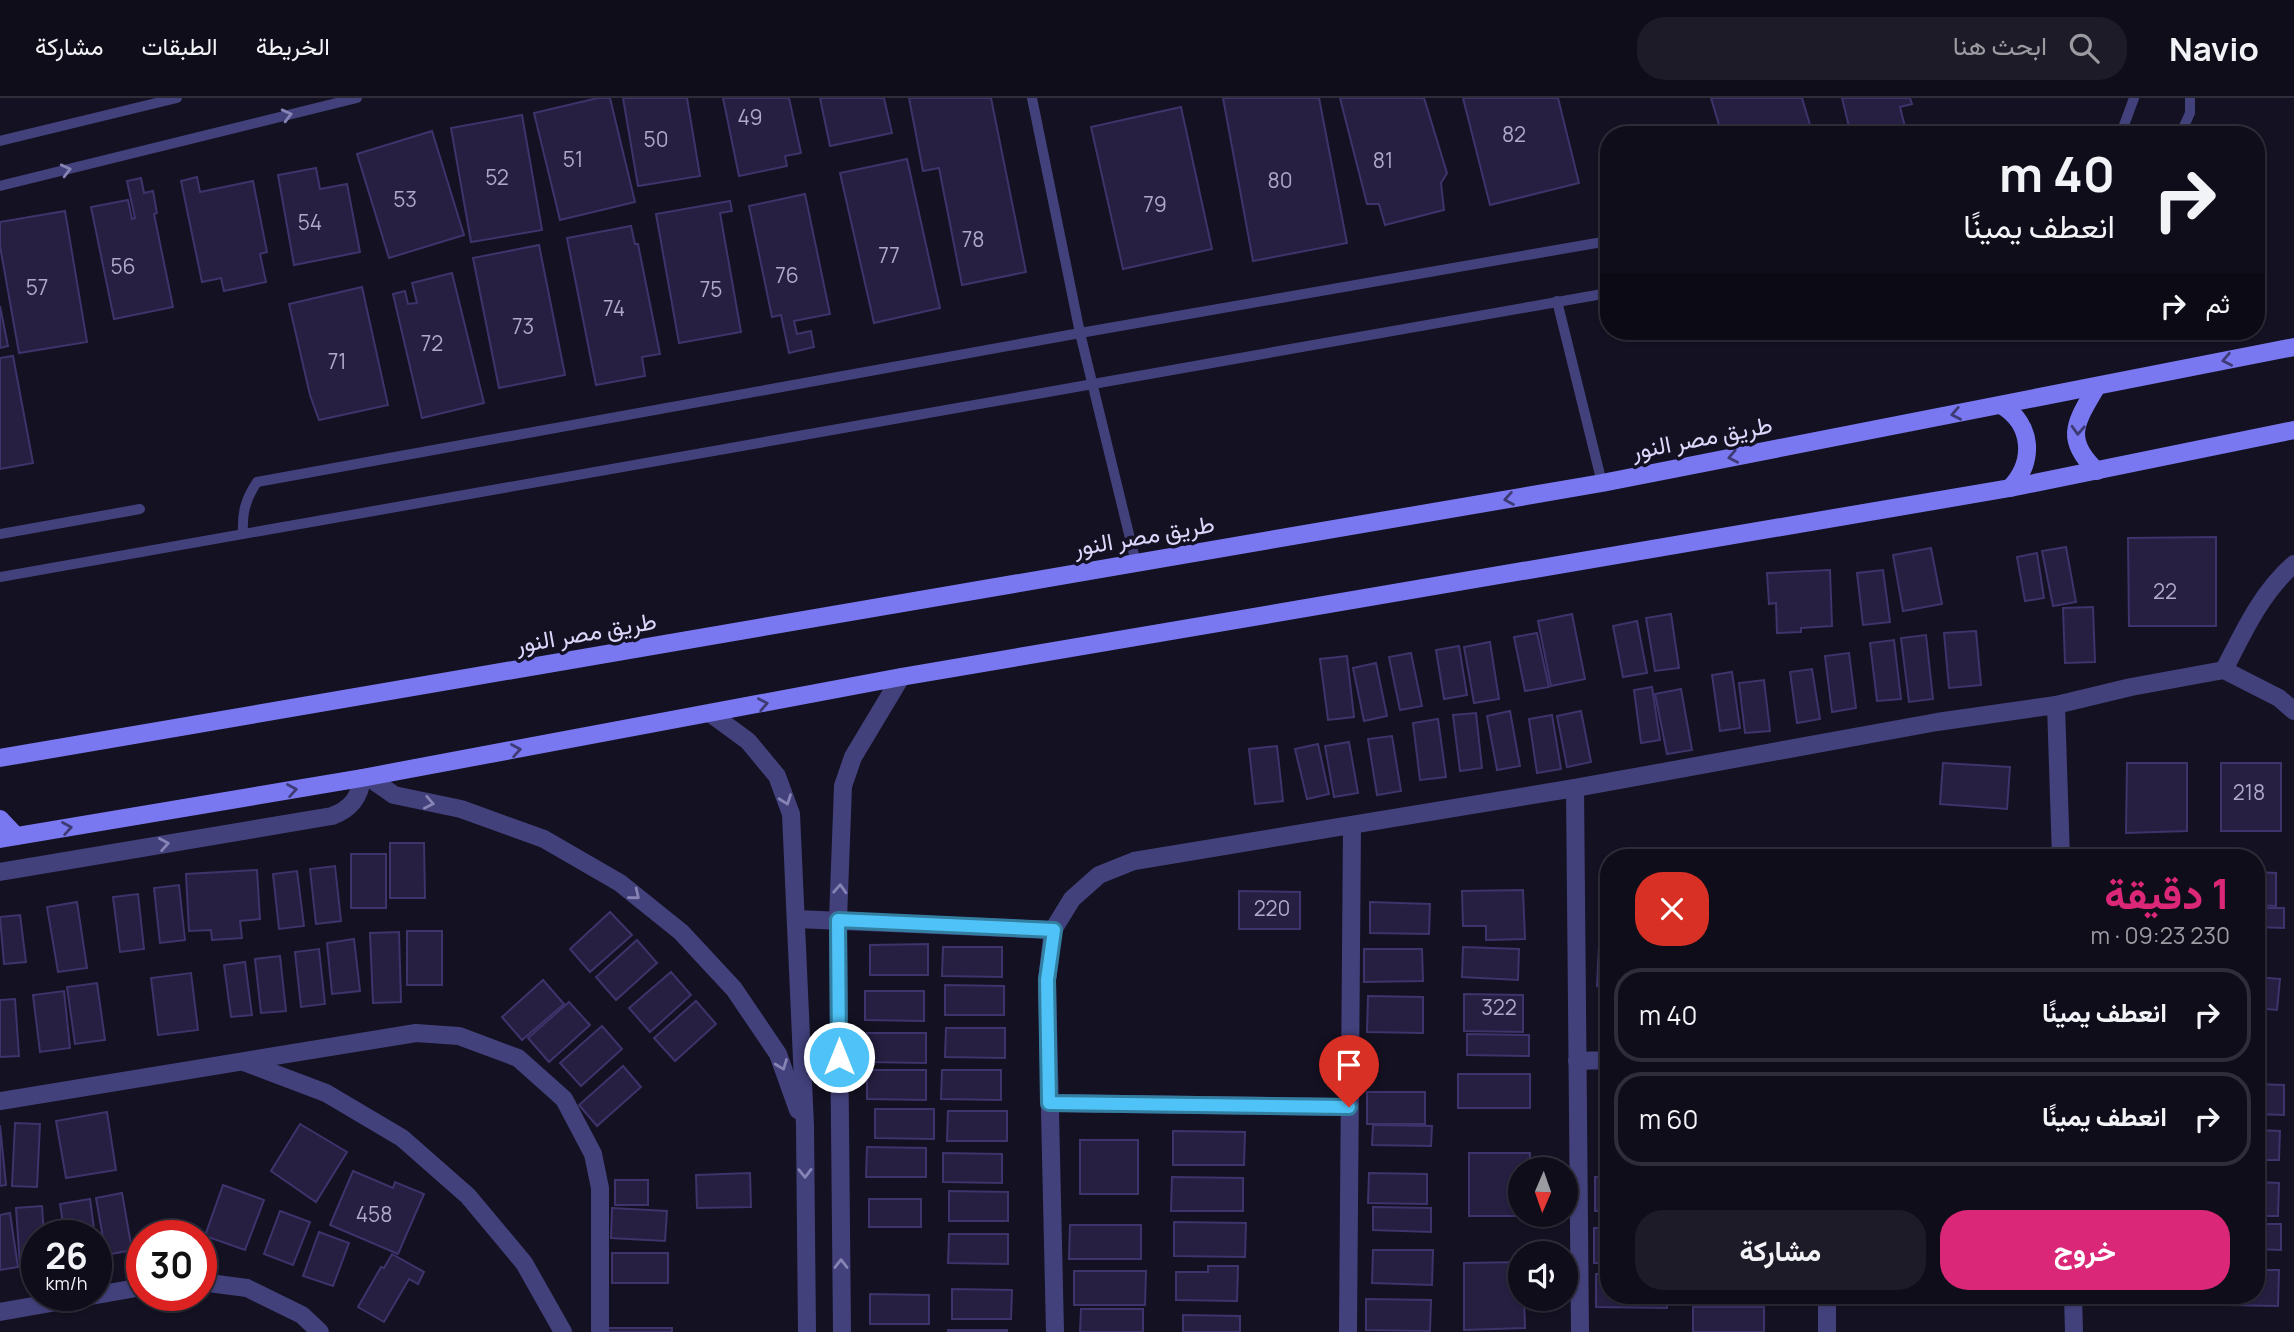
<!DOCTYPE html>
<html lang="ar">
<meta charset="utf-8">
<style>
body{margin:0;font-family:Manrope,Vazirmatn,sans-serif;background:#1d1b27;color:#f1f3f6;direction:rtl;height:100vh;display:flex;flex-direction:column;font-size:26px;white-space:nowrap}
*{box-sizing:border-box;margin:0}
p{font-size:23px;color:#9b9ca2}
.icon{flex:none;width:38px;height:38px;fill:none;stroke:currentColor;stroke-width:2;stroke-linecap:round;stroke-linejoin:round}
.map{position:relative;flex:1;overflow:hidden;direction:ltr}
.drawer{position:absolute;left:1600px;top:751px;width:665px;height:455px;display:flex;flex-direction:column;background:#0f0d1a;border-radius:28px;box-shadow:0 2px 5px #0004,0 0 0 2px #2f2d39;direction:rtl}
.drawer>*{flex:none}
.hud{position:absolute;left:1600px;top:28px;width:665px;height:214px;border-radius:28px;box-shadow:0 2px 5px #0004,0 0 0 2px #2f2d39;direction:rtl;background:#0f0d1a;color:#f1f3f6;overflow:hidden}
.needle{width:46px;rotate:182deg}
.buttons{position:absolute;left:1508px;top:1059px;display:grid;gap:14px}
.buttons a{display:grid;place-items:center;width:70px;height:70px;border-radius:50%;background:#0f0d1a;box-shadow:0 2px 5px #0004,0 0 0 2px #2f2d39;font-size:35px}
.speed{position:absolute;left:21px;top:1122px;display:flex;gap:14px;font-size:35px;font-weight:700;text-align:center}
.speed>*{display:grid;place-content:center;width:91px;height:91px;border-radius:50%;background:#0f0d1a;box-shadow:0 2px 5px #0004,0 0 0 2px #2f2d39;line-height:1}
.speed small{font-size:18px;font-weight:400}
.speed .limit{border:10px solid #d22;background:#fff;color:#111}
.pin{position:absolute;display:grid;place-items:center;width:60px;height:60px;color:#fff;margin:-72px -30px;border-radius:50% 50% 50% 0;rotate:-45deg;box-shadow:0 0 7px #0007}
.pin .icon{rotate:45deg}
.me{position:absolute;width:77px;margin:-38px;rotate:0deg;stroke-linejoin:round;filter:drop-shadow(0 0 5px #0008)}
.turn{display:flex;align-items:center;gap:24px;height:147px;padding:0 35px;font-size:32px}
.turn .icon{width:91px;height:91px;stroke-width:2.5}
.turn b{display:block;font-size:49px;line-height:60px}
.then{display:flex;align-items:center;height:66px;padding:0 35px;background:#0003;gap:14px;font-size:26px}
.round{display:grid;place-items:center;flex:none;width:74px;height:74px;border-radius:28px;background:#1d1b27}
.headline{display:flex;align-items:center;justify-content:space-between;height:119px;padding:0 35px}
h1{font-size:42px;font-weight:700;line-height:52px;color:#db2777}
.action{display:flex;gap:14px;margin-top:auto;padding:14px 35px}
.action a{flex:1;height:80px;border-radius:28px;background:#db2777;color:#fff;font-size:28px;font-weight:700;line-height:80px;text-align:center}
.action a+a{background:#1d1b27;color:#f1f3f6}
ul{padding:0;list-style:none}
li{display:flex;align-items:center;gap:21px;height:94px;margin:0 14px 10px;padding:0 21px;border:4px solid #2f2d39;border-radius:28px}
li div{flex:1}
li b{display:block;font-size:26px}
li em{font-style:normal}
header{display:flex;align-items:center;gap:42px;box-sizing:border-box;height:98px;padding:0 35px;background:#0f0d1a;border-bottom:2px solid #2f2d39}
header strong{font-size:33px}
nav{display:flex;gap:38px;margin-inline-start:auto;font-size:24px}
.search{width:490px;height:63px;background:#1d1b27;display:flex;align-items:center;gap:18px;box-sizing:border-box;padding:0 24px;border-radius:28px;color:#9b9ca2;font-size:26px}
.map>svg:first-child{display:block}
.building{fill:#261f41;stroke:#3e336b;stroke-width:2}
.lines{fill:none;stroke-linecap:round;stroke-linejoin:round}
.lane{stroke:#43417c;stroke-width:10}
.street{stroke:#43417c;stroke-width:18}
.secondary{stroke:#7a78f0;stroke-width:18}
.oneway{stroke:#8784b5}
.oneway2{stroke:#3d3a74}
.route-casing{stroke:#337fa1;stroke-width:18}
.route{stroke:#4fc3f7;stroke-width:12}
.labels{text-anchor:middle;stroke-width:7;stroke-linejoin:round;paint-order:stroke}
.number-label{font-size:21px;fill:#aea9cc}
.street-label{font-size:24px;fill:#dbd7fb;stroke:#141122}
</style>
<header>
<strong>Navio</strong>
<div class="search"><svg class="icon" aria-label="search" viewBox="0 0 24 24"><circle cx="10" cy="10" r="6"/><path d="M15 15l6 6"/></svg>ابحث هنا</div>
<nav><a>الخريطة</a><a>الطبقات</a><a>مشاركة</a></nav>
</header>
<div class="map">
<svg width="2294" height="1234" viewBox="0 0 2294 1234">
<rect width="100%" height="100%" fill="#141122"/>
<g class="building">
<path d="M598 0H610L635 104 560 122 534 15Z"/>
<path d="M623 0H687L700 78 638 88Z"/>
<path d="M723 0H789L801 55 785 58 787 68 739 78Z"/>
<path d="M820 0H884L892 35 830 48Z"/>
<path d="M909 0H991L1026 174 962 187 939 70 923 73Z"/>
<path d="M1223 0H1319L1347 145 1253 163Z"/>
<path d="M1340 0H1424L1447 75 1441 85 1444 112 1385 127 1379 106H1367Z"/>
<path d="M1463 0H1558L1579 85 1490 107Z"/>
<path d="M1711 0H1802L1813 37H1722Z"/>
<path d="M1842 0H1910L1912 6 1900 9 1907 37H1851Z"/>
<path d="M1181 9 1212 151 1123 171 1091 29Z"/>
<path d="M522 17 542 132 471 144 451 30Z"/>
<path d="M432 33 464 137 389 160 357 56Z"/>
<path d="M907 61 940 210 874 225 840 75Z"/>
<path d="M316 70 320 91 347 86 360 154 294 167 278 77Z"/>
<path d="M197 79 200 94 253 83 267 154 260 156 266 184 224 193 221 180 202 184 181 83Z"/>
<path d="M141 80 144 95 153 93 157 115 154 116 173 209 114 221 91 109 128 102 132 121 135 120 127 83Z"/>
<path d="M805 96 830 216 794 223 797 236 811 233 814 249 789 255 781 217 772 219 749 108Z"/>
<path d="M730 103 732 113 720 115 741 234 679 245 656 116Z"/>
<path d="M65 113 87 244 19 255 0 148V124Z"/>
<path d="M631 128 635 146H638L660 256 642 259 645 278 596 287 567 140Z"/>
<path d="M539 147 565 277 499 290 473 160Z"/>
<path d="M452 175 484 305 422 320 393 196 405 193 408 206 417 205 412 185Z"/>
<path d="M362 189 388 307 319 322 310 297 289 206Z"/>
<path d="M0 208 8 248 0 250Z"/>
<path d="M13 258 33 365 0 371V260Z"/>
<path d="M2216 439V528H2129L2128 440Z"/>
<path d="M2066 449 2076 504 2053 508 2042 453Z"/>
<path d="M1931 450 1942 506 1903 513 1893 457Z"/>
<path d="M2037 455 2044 500 2025 503 2017 459Z"/>
<path d="M1830 472 1832 528 1801 530V534L1777 535 1776 505 1769 506 1767 475Z"/>
<path d="M1883 472 1890 524 1863 527 1857 475Z"/>
<path d="M2093 509 2095 564 2065 565 2063 510Z"/>
<path d="M1572 516 1585 581 1551 588 1538 523Z"/>
<path d="M1671 516 1679 570 1655 573 1646 520Z"/>
<path d="M1637 523 1647 575 1623 579 1613 528Z"/>
<path d="M1976 533 1981 587 1949 590 1944 535Z"/>
<path d="M1537 535 1549 589 1525 593 1514 539Z"/>
<path d="M1926 537 1933 601 1909 604 1901 540Z"/>
<path d="M1894 542 1901 601 1877 603 1870 545Z"/>
<path d="M1490 544 1499 601 1474 605 1464 549Z"/>
<path d="M1459 548 1467 597 1444 601 1436 552Z"/>
<path d="M1411 555 1422 608 1400 612 1389 559Z"/>
<path d="M1849 555 1856 610 1832 614 1825 558Z"/>
<path d="M1347 558 1354 619 1328 622 1320 561Z"/>
<path d="M1376 565 1387 618 1364 623 1353 570Z"/>
<path d="M1812 571 1820 621 1797 625 1790 574Z"/>
<path d="M1732 574 1740 630 1720 633 1712 577Z"/>
<path d="M1764 582 1770 633 1745 635 1739 585Z"/>
<path d="M1652 589 1660 642 1641 645 1634 592Z"/>
<path d="M1681 591 1692 652 1667 656 1655 596Z"/>
<path d="M1510 613 1520 668 1497 672 1487 618Z"/>
<path d="M1581 613 1591 664 1567 669 1557 618Z"/>
<path d="M1476 615 1482 670 1460 673 1453 617Z"/>
<path d="M1552 617 1561 671 1537 675 1529 621Z"/>
<path d="M1438 621 1446 679 1420 682 1413 625Z"/>
<path d="M1392 638 1401 693 1377 697 1368 641Z"/>
<path d="M1349 644 1358 695 1334 699 1325 648Z"/>
<path d="M1318 646 1329 696 1307 701 1295 651Z"/>
<path d="M1277 648 1283 703 1255 706 1249 651Z"/>
<path d="M1943 665 2010 669 2007 711 1940 706Z"/>
<path d="M2127 665H2187V733L2126 735Z"/>
<rect x="2221" y="665" width="60" height="68"/>
<path d="M390 745H424L425 800H390Z"/>
<rect x="351" y="756" width="35" height="54"/>
<path d="M335 768 341 823 316 826 310 771Z"/>
<path d="M257 772 260 821 240 823 242 840 212 842 211 832 189 833 186 776Z"/>
<path d="M297 773 304 828 279 831 273 776Z"/>
<path d="M2256 774 2276 775V808L2256 807Z"/>
<path d="M179 787 185 842 160 845 154 790Z"/>
<path d="M1523 792 1525 841 1486 842V828H1463L1462 793Z"/>
<path d="M1239 793 1300 794V831H1239Z"/>
<path d="M138 796 144 851 120 854 113 799Z"/>
<path d="M77 804 87 870 58 874 47 809Z"/>
<path d="M1370 804 1430 806 1429 836 1370 835Z"/>
<path d="M2256 810H2284V830L2256 829Z"/>
<path d="M610 814 632 837 590 874 570 851Z"/>
<path d="M20 817 26 864 4 866 0 819Z"/>
<path d="M1600 826H1608V889L1597 888Z"/>
<rect x="407" y="833" width="35" height="54"/>
<path d="M399 834 401 904 373 905 370 835Z"/>
<path d="M354 841 360 893 332 896 327 845Z"/>
<path d="M637 842 657 865 616 902 596 879Z"/>
<path d="M928 846V877H870V847Z"/>
<path d="M943 849H1002V879L942 878Z"/>
<path d="M1463 849 1519 851 1518 882 1462 879Z"/>
<path d="M319 851 325 906 301 909 295 854Z"/>
<path d="M1364 851H1422L1423 883 1364 884Z"/>
<path d="M280 858 286 913 261 915 255 861Z"/>
<path d="M245 864 252 917 231 919 224 867Z"/>
<path d="M671 874 691 897 650 934 629 910Z"/>
<path d="M191 875 198 932 158 937 151 880Z"/>
<path d="M2256 879 2280 881 2277 912 2256 910Z"/>
<path d="M543 882 564 906 522 942 502 919Z"/>
<path d="M97 885 105 942 75 946 67 889Z"/>
<path d="M945 887 1004 888V917H945Z"/>
<path d="M64 893 70 950 40 954 33 897Z"/>
<path d="M865 893H924V923L865 922Z"/>
<path d="M1464 896 1523 897V934L1464 933Z"/>
<path d="M1368 898 1423 899V935L1367 934Z"/>
<path d="M15 901 19 958 0 959V902Z"/>
<path d="M696 903 716 926 675 963 654 940Z"/>
<path d="M569 904 590 927 549 964 528 940Z"/>
<path d="M602 928 622 951 581 988 560 965Z"/>
<path d="M946 930H1005V960L945 959Z"/>
<path d="M867 935H926V965L866 964Z"/>
<path d="M1467 936 1529 937V958L1467 957Z"/>
<path d="M623 968 641 989 597 1028 579 1007Z"/>
<path d="M867 972H926V1002L867 1001Z"/>
<path d="M942 972H1001V1002L941 1001Z"/>
<rect x="1458" y="976" width="72" height="34"/>
<path d="M2256 986 2284 987V1017L2256 1016Z"/>
<rect x="1367" y="994" width="58" height="32"/>
<path d="M1604 1001H1608V1028H1605Z"/>
<path d="M875 1011H934V1041L875 1040Z"/>
<path d="M948 1013H1007V1043H947Z"/>
<path d="M107 1014 116 1072 66 1080 56 1023Z"/>
<path d="M15 1025 40 1026 37 1089 12 1088Z"/>
<path d="M300 1026 347 1054 316 1104 271 1073Z"/>
<path d="M0 1027 6 1087 0 1088Z"/>
<path d="M1373 1027 1432 1028 1431 1048 1372 1047Z"/>
<path d="M2256 1032 2280 1033 2279 1062H2256Z"/>
<path d="M1173 1033 1245 1034 1244 1067H1173Z"/>
<rect x="1606" y="1036" width="2" height="33"/>
<rect x="1080" y="1042" width="58" height="54"/>
<path d="M867 1049 926 1050V1079H866Z"/>
<path d="M943 1055 1002 1056V1085L943 1084Z"/>
<path d="M1469 1055H1530V1071H1521V1116L1530 1118H1469Z"/>
<path d="M353 1073 393 1090 395 1084 424 1096 398 1156 330 1127Z"/>
<path d="M750 1075 751 1109 697 1110 696 1077Z"/>
<path d="M1369 1075 1427 1076V1106L1368 1105Z"/>
<path d="M1172 1079 1243 1080V1113H1171Z"/>
<rect x="1595" y="1079" width="13" height="34"/>
<rect x="615" y="1082" width="33" height="25"/>
<path d="M2256 1084 2279 1085 2278 1118H2256Z"/>
<path d="M223 1087 264 1102 245 1152 205 1138Z"/>
<path d="M949 1093 1008 1094V1123H949Z"/>
<path d="M122 1095 132 1152 106 1157 96 1100Z"/>
<path d="M90 1101 95 1138H65L60 1106Z"/>
<rect x="869" y="1101" width="52" height="28"/>
<path d="M42 1108 44 1138H37V1167L20 1168 16 1110Z"/>
<path d="M1373 1109 1431 1110V1134L1373 1132Z"/>
<path d="M612 1110 667 1113 665 1143 611 1140Z"/>
<path d="M280 1113 310 1124 293 1167 264 1156Z"/>
<path d="M10 1115 18 1169 0 1172V1117Z"/>
<path d="M1174 1124 1246 1125 1245 1159 1174 1158Z"/>
<path d="M2256 1126H2281V1152L2256 1151Z"/>
<path d="M1070 1127H1141V1161H1069Z"/>
<rect x="1594" y="1130" width="14" height="35"/>
<path d="M319 1134 349 1145 333 1188 303 1178Z"/>
<path d="M949 1136H1008V1166L948 1165Z"/>
<path d="M1373 1152H1433L1432 1187 1372 1185Z"/>
<rect x="612" y="1155" width="56" height="30"/>
<path d="M392 1156 424 1174 418 1186 409 1181 384 1224 358 1209 381 1169 384 1170Z"/>
<path d="M1521 1164V1200H1524L1525 1230 1464 1232V1165Z"/>
<path d="M1208 1168H1238L1237 1203 1176 1202V1174H1208Z"/>
<path d="M2256 1172H2279L2278 1208 2223 1207V1197H2256Z"/>
<path d="M1074 1173H1146L1145 1207H1074Z"/>
<path d="M1596 1176H1608V1197H1667V1210L1596 1209Z"/>
<path d="M952 1191 1012 1192 1011 1221H952Z"/>
<path d="M870 1196 929 1197V1226H870Z"/>
<rect x="1695" y="1197" width="71" height="2"/>
<path d="M1366 1201 1431 1202 1430 1233 1366 1232Z"/>
<rect x="1693" y="1209" width="71" height="25"/>
<path d="M1081 1211H1143V1234H1080Z"/>
<path d="M1183 1217 1240 1218V1234H1183Z"/>
<rect x="604" y="1230" width="68" height="4"/>
<rect x="948" y="1232" width="59" height="2"/>
</g>
<g class="lines">
<g class="lane">
<path d="M1032 0 1080 235 1136 465"/>
<path d="M2116 37 2123 30 2134 0"/>
<path d="M2180 37 2190 15V0"/>
<path d="M0 43 177 0"/>
<path d="M0 88 357 0"/>
<path d="M1557 203 1602 385"/>
<path d="M0 436 140 411"/>
<path d="M243 436C242 415 245 402 257 384L1080 235 1608 143"/>
<path d="M0 479 1608 195"/>
</g>
<g class="street">
<path d="M2224 572C2244 533 2261 495 2294 466"/>
<path d="M2056 607 2061 760"/>
<path d="M711 616 748 643 777 678 791 716 805 1028 807 1234"/>
<path d="M368 679 394 697 461 711 544 741 620 785 681 834 734 891 778 956 798 1012"/>
<path d="M1575 690 1580 1234"/>
<path d="M0 774 332 718C351 711 360 699 362 680"/>
<path d="M796 821 1053 832"/>
<path d="M1577 963 1608 962"/>
<path d="M244 964 326 995 402 1040 468 1098 524 1165 563 1234"/>
<path d="M0 1003 416 935 459 938 518 960 564 1001 593 1056 600 1090V1234"/>
<path d="M1049 1005 1349 1009"/>
<path d="M201 1184 247 1190 302 1217 320 1234"/>
<path d="M2073 1197 2074 1234"/>
<path d="M0 1214 142 1189"/>
<path d="M842 1234 838 822 843 688 853 659 901 579"/>
<path d="M1055 1234 1047 882 1053 832 1072 801 1099 777 1134 763 1575 690 1937 624 2056 607 2131 589 2224 572 2279 600 2294 613"/>
<path d="M1348 1234 1352 727"/>
<path d="M1827 1234V1197"/>
</g>
<g class="secondary">
<path d="M2001 307C2033 326 2035 364 2010 390"/>
<path d="M2097 373C2062 340 2077 323 2097 288"/>
<path d="M0 660 1602 385 2294 249"/>
<path d="M0 721 16 738"/>
<path d="M0 741 362 680 901 579 2010 390 2294 332"/>
</g>
</g>
<defs><path id="oneway-chevron" d="M-2-3.5L2.5 0L-2 3.5" fill="none" stroke-width="1.6" stroke-linecap="round" stroke-linejoin="round" transform="scale(1.75)"/></defs>
<g class="oneway">
<use href="#oneway-chevron" transform="translate(287 17) rotate(-14)"/>
<use href="#oneway-chevron" transform="translate(66 72) rotate(-14)"/>
<use href="#oneway-chevron" transform="translate(786 702) rotate(70)"/>
<use href="#oneway-chevron" transform="translate(429 705) rotate(11)"/>
<use href="#oneway-chevron" transform="translate(164 746) rotate(-10)"/>
<use href="#oneway-chevron" transform="translate(840 791) rotate(-87)"/>
<use href="#oneway-chevron" transform="translate(635 797) rotate(39)"/>
<use href="#oneway-chevron" transform="translate(782 967) rotate(69)"/>
<use href="#oneway-chevron" transform="translate(805 1075) rotate(89)"/>
<use href="#oneway-chevron" transform="translate(841 1166) rotate(-90)"/>
</g>
<g class="oneway2">
<use href="#oneway-chevron" transform="translate(2227 262) rotate(169)"/>
<use href="#oneway-chevron" transform="translate(1956 316) rotate(169)"/>
<use href="#oneway-chevron" transform="translate(2078 332) rotate(93)"/>
<use href="#oneway-chevron" transform="translate(1733 359) rotate(169)"/>
<use href="#oneway-chevron" transform="translate(1509 401) rotate(170)"/>
<use href="#oneway-chevron" transform="translate(763 606) rotate(-11)"/>
<use href="#oneway-chevron" transform="translate(516 652) rotate(-10)"/>
<use href="#oneway-chevron" transform="translate(292 692) rotate(-10)"/>
<use href="#oneway-chevron" transform="translate(67 730) rotate(-10)"/>
</g>
<g class="lines">
<defs>
<path id="route" d="M839 959 838 822 1054 832 1047 882 1049 1005 1349 1009"/>
</defs>
<use href="#route" class="route-casing"/>
<use href="#route" class="route"/>
</g>
<g class="labels">
<g class="number-label">
<text x="750" y="27">49</text>
<text x="1514" y="44">82</text>
<text x="656" y="49">50</text>
<text x="573" y="69">51</text>
<text x="1383" y="70">81</text>
<text x="497" y="87">52</text>
<text x="1280" y="90">80</text>
<text x="405" y="109">53</text>
<text x="1155" y="114">79</text>
<text x="310" y="132">54</text>
<text x="973" y="149">78</text>
<text x="889" y="165">77</text>
<text x="123" y="176">56</text>
<text x="787" y="185">76</text>
<text x="37" y="197">57</text>
<text x="711" y="199">75</text>
<text x="614" y="218">74</text>
<text x="523" y="236">73</text>
<text x="432" y="253">72</text>
<text x="337" y="271">71</text>
<text x="2165" y="501">22</text>
<text x="2249" y="702">218</text>
<text x="1272" y="818">220</text>
<text x="1499" y="917">322</text>
<text x="374" y="1124">458</text>
</g>
<g class="street-label">
<text transform="translate(1702 340) rotate(-11)" y="8">طريق مصر النور</text>
<text transform="translate(1144 438) rotate(-10)" y="8">طريق مصر النور</text>
<text transform="translate(586 535) rotate(-10)" y="8">طريق مصر النور</text>
</g>
</g>
</svg>
<div class="buttons">
<a><svg class="needle" viewBox="-14 -14 28 28"><path d="M0-13l5 13h-10z" fill="#e53935"/><path d="M0 13l5-13h-10z" fill="#9b9ca2"/></svg></a>
<a><svg class="icon" aria-label="sound" viewBox="0 0 24 24"><path d="M4 9h4l5-4v14l-5-4H4zM17 9q2 3 0 6"/></svg></a>
</div>
<div class="speed"><div>26<small>km/h</small></div><div class="limit">30</div></div>
<div class="pin" style="left:1349px;top:1009px;background:#d93025"><svg class="icon" aria-label="arrive" viewBox="0 0 24 24"><path d="M6 21V4h12l-3 4 3 4H6"/></svg></div>
<svg class="me" style="left:839px;top:959px" viewBox="-20 -20 40 40"><circle r="17" fill="#4fc3f7" stroke="#fff" stroke-width="3"/><path d="M0-11L8 9 0 5-8 9z" fill="#fff"/></svg>
<div class="hud">
<div class="turn"><svg class="icon" aria-label="right" viewBox="0 0 24 24"><path d="M7 20v-9h11M14 6l5 5-5 5"/></svg><div><b>40 m</b>انعطف يمينًا</div></div>
<div class="then">ثم<svg class="icon" aria-label="right" viewBox="0 0 24 24"><path d="M7 20v-9h11M14 6l5 5-5 5"/></svg></div>
</div>
<section class="drawer">
<div class="headline"><div><h1>1 دقيقة</h1><p>230 m · 09:23</p></div><a class="round" style="background:#d93025;color:#fff"><svg class="icon" aria-label="close" viewBox="0 0 24 24"><path d="M6 6l12 12M18 6L6 18"/></svg></a></div>
<ul>
<li><svg class="icon" aria-label="right" viewBox="0 0 24 24"><path d="M7 20v-9h11M14 6l5 5-5 5"/></svg><div><b>انعطف يمينًا</b></div><em>40 m</em></li>
<li><svg class="icon" aria-label="right" viewBox="0 0 24 24"><path d="M7 20v-9h11M14 6l5 5-5 5"/></svg><div><b>انعطف يمينًا</b></div><em>60 m</em></li>
</ul>
<div class="action"><a>خروج</a><a>مشاركة</a></div>
</section>
</div>
